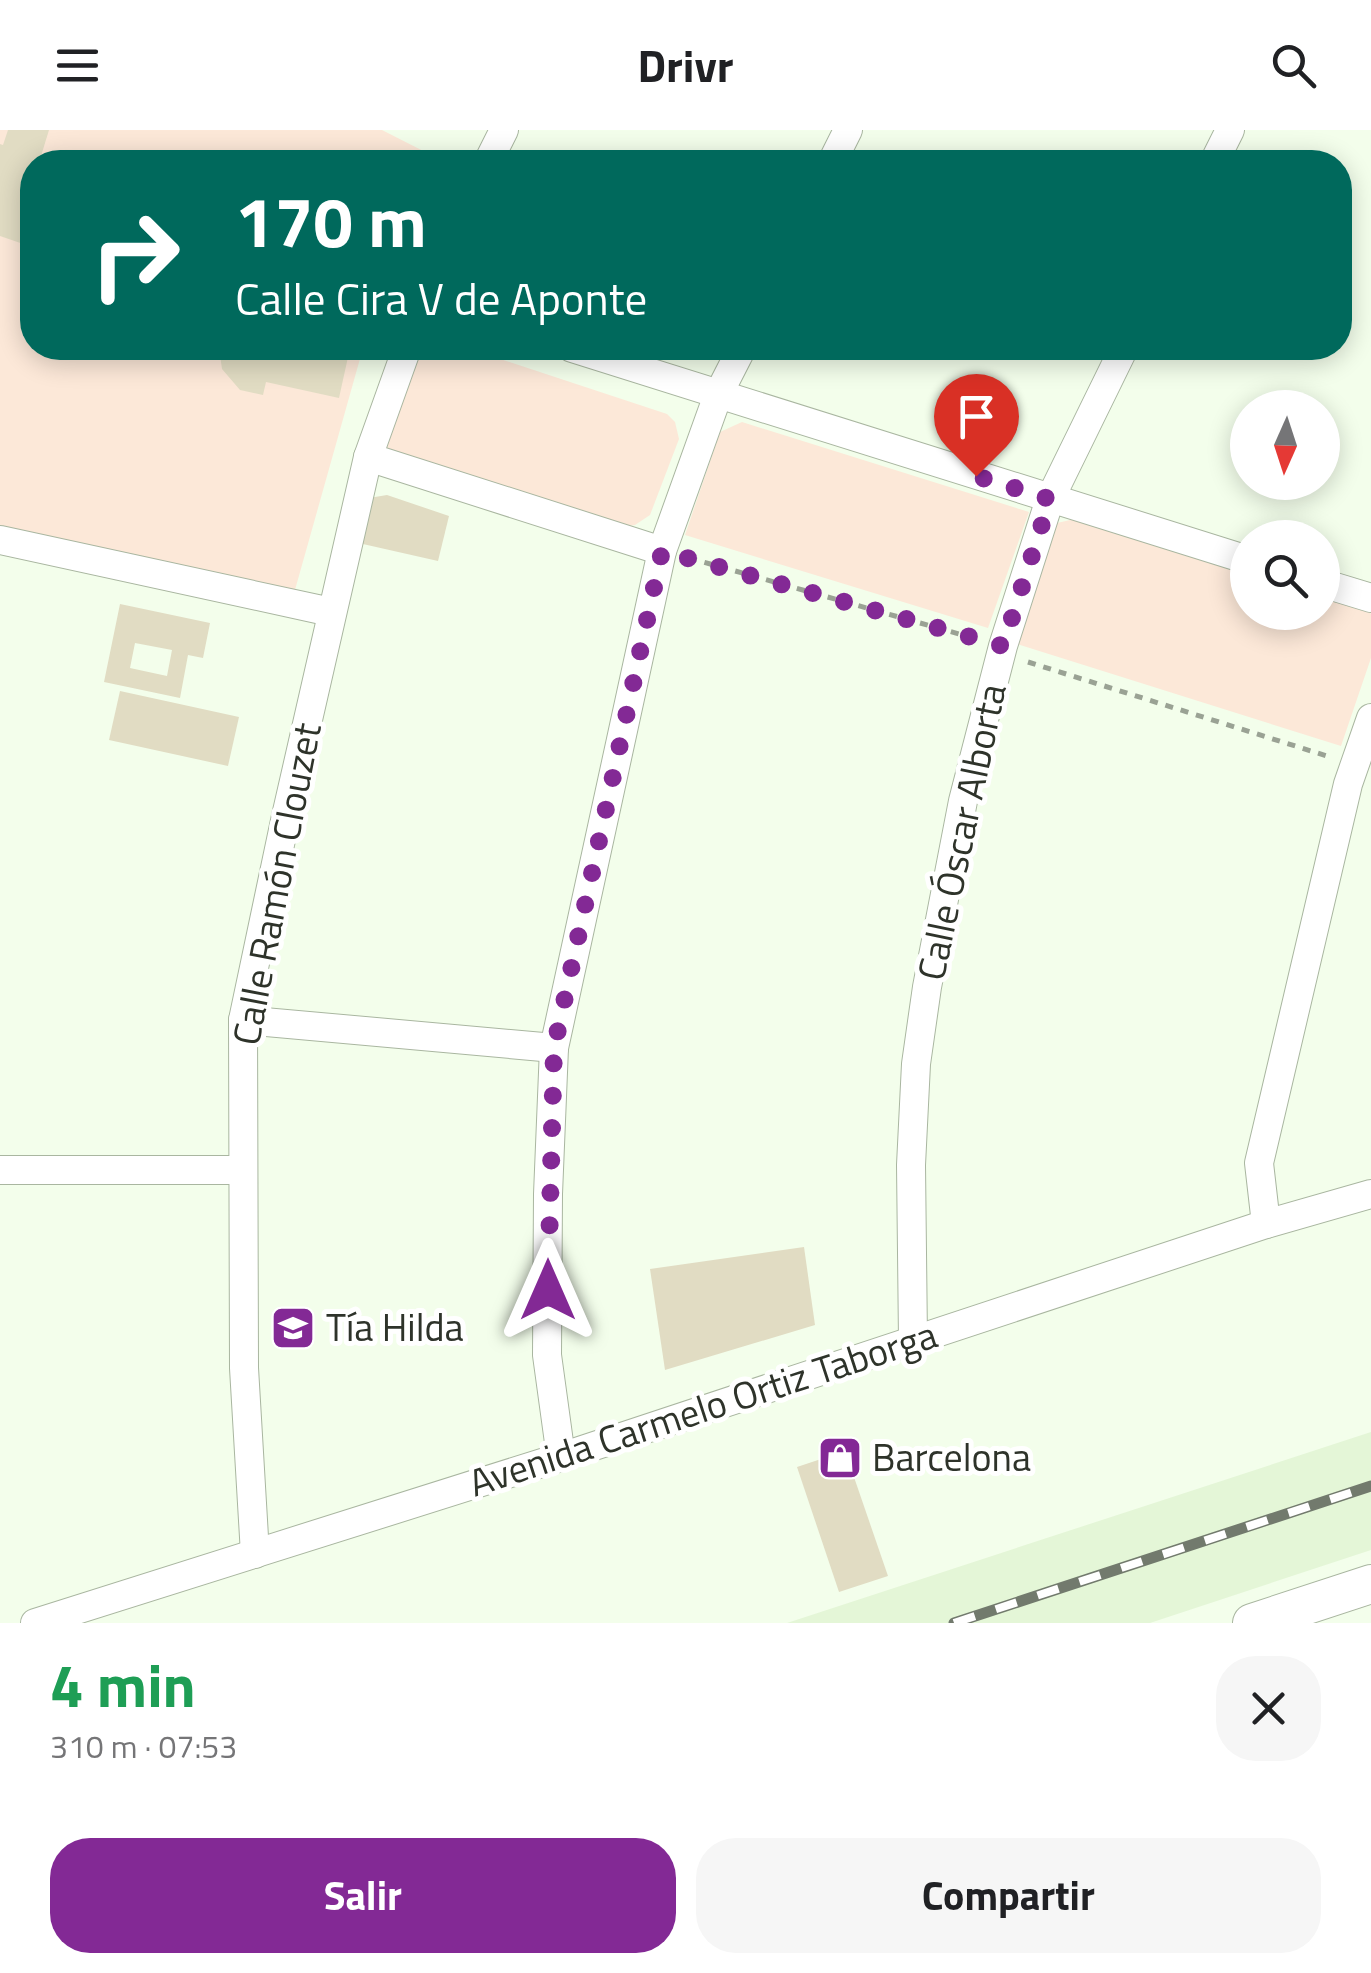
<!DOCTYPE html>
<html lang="es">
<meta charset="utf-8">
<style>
body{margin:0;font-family:"Titillium Web",sans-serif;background:#f6f6f6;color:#202124;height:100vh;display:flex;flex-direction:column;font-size:38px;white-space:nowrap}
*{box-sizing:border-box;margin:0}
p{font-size:32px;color:#757577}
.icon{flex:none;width:55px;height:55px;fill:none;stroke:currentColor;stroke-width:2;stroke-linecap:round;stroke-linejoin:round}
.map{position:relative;height:1493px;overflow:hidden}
.side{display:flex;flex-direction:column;background:#fff;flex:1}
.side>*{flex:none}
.banner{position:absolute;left:20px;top:20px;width:1332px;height:210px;border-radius:40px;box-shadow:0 5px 25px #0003;background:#00695c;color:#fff;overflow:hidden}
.needle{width:65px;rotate:183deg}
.tools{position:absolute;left:1230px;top:260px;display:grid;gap:20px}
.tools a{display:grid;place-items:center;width:110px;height:110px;border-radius:50%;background:#fff;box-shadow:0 5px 25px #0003;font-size:50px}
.pin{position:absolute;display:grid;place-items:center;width:85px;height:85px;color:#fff;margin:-102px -42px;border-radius:50% 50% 50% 0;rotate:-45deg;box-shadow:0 0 10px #0007}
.pin .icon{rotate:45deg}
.me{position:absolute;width:110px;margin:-55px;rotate:0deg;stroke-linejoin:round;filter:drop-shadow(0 0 8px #0008)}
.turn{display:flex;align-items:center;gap:35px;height:210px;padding:0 50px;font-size:45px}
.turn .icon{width:130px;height:130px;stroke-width:2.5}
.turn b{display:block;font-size:70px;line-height:85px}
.round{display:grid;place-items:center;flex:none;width:105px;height:105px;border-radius:40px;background:#f6f6f6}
.headline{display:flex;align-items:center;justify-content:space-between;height:170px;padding:0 50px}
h1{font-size:60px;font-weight:700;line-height:75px;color:#1e9e55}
.primary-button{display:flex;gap:20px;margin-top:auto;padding:20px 50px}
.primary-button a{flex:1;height:115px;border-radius:40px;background:#832995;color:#fff;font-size:40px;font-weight:700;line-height:115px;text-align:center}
.primary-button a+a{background:#f6f6f6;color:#202124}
header{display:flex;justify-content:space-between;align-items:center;height:130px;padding:0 50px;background:#fff;font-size:45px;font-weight:700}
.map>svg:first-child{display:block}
.built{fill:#e4f6d7}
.green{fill:#fce8d8}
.building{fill:#e1dcc3;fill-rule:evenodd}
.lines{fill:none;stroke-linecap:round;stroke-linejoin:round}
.street-casing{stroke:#a9b6a0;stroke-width:30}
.secondary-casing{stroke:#a9b6a0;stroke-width:40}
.path{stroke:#9aa294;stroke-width:5;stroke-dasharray:8 8;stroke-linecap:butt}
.street{stroke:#fff;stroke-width:28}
.secondary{stroke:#fff;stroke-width:38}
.rail-casing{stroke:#727a6d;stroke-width:11}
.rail{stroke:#fff;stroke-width:8;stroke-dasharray:22;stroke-linecap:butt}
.route{stroke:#832995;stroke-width:18;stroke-dasharray:0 32.4}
.labels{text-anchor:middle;stroke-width:10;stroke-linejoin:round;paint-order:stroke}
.street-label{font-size:38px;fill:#2e332a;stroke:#fff}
.poi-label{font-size:38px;fill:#2e332a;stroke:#fff;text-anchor:start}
</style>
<header><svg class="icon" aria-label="menu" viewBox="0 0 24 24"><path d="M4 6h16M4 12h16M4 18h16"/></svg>Drivr<svg class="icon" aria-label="search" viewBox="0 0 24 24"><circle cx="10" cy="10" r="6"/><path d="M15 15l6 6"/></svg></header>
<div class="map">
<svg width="1371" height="1493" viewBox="0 0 1371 1493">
<rect width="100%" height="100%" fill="#f3feeb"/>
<path class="built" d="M1371 1302V1420L1150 1493H787Z"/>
<g class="green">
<path d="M0 0H382L439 29 438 32H32V218H363L293 467 0 398Z"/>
<path d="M407 218H467L667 284 675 292 679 309 650 385 635 395 622 397 393 325 385 316Z"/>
<path d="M742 292 1029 382 988 498 685 405 720 302Z"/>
<path d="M1079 388 1247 441 1248 482H1322L1323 465 1368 480 1371 484V528L1341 616 1017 514 1052 401 1057 393Z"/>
</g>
<g class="building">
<path d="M8 0H49L41 26 59 32H32V117L0 106V14L3 15Z"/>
<path d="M219 218H350L339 268 266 252 263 265 240 260 222 239Z"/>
<path d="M387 365 449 386 438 431 354 412 363 369Z"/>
<path d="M120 474 210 493 203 528 188 525 180 568 104 552ZM135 513 172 520 167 546 130 538Z"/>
<path d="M120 561 239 587 228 636 109 610Z"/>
<path d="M804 1117 815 1195 665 1240 650 1139Z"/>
<path d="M845 1321 888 1446 839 1462 797 1337Z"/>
</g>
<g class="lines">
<defs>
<g id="street">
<path d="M488 32 504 0"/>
<path d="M832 32 848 0"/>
<path d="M1214 32 1230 0"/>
<path d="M572 218 1248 430"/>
<path d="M368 327 662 421"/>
<path d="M0 410 331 482"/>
<path d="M1322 453 1371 468"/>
<path d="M243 890 554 918"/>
<path d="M0 1040H242"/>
<path d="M1266 1094 1259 1033 1348 654 1371 588"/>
<path d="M913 1210 911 1035 916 934 927 857 963 671 1003 516 1050 369 1124 218"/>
<path d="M561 1327 547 1225 548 1064 554 918 662 421 718 265 742 218"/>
<path d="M255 1424 244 1238 243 890 286 686 368 327 407 218"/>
<path d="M35 1493 561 1327 1266 1094 1371 1064"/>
</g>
<path id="secondary" d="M1252 1493 1371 1454"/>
</defs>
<use href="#street" class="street-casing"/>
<use href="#secondary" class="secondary-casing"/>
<g class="path">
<path d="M689 428 977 509"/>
<path d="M1028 532 1327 626"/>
</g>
<use href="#street" class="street"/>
<use href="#secondary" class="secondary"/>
<defs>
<path id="rail" d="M954 1493 1371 1356"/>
</defs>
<use href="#rail" class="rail-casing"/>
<use href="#rail" class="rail"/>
</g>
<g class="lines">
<path class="route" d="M548 1160 554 918 662 421 1003 516 1050 369 976 346"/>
</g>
<defs>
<symbol id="school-square" viewBox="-11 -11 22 22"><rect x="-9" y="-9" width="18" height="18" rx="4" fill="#832995" stroke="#fff"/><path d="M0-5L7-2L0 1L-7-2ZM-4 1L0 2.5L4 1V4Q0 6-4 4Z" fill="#fff"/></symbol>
<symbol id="shop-square" viewBox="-11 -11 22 22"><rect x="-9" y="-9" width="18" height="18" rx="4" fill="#832995" stroke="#fff"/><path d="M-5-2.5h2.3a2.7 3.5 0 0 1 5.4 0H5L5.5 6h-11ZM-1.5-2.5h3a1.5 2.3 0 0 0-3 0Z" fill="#fff"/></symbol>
</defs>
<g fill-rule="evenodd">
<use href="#school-square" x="268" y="1173" width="50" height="50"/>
<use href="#shop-square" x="815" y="1303" width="50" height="50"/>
</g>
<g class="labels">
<g class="street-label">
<text transform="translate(962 702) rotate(-78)" y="13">Calle Óscar Alborta</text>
<text transform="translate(277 754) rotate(-79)" y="13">Calle Ramón Clouzet</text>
<text transform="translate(703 1279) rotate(-18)" y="13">Avenida Carmelo Ortiz Taborga</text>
</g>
<g class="poi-label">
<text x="326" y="1211">Tía Hilda</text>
<text x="872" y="1341">Barcelona</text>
</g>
</g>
</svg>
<div class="tools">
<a><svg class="needle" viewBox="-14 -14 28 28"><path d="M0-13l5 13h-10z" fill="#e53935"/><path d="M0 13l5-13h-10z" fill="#757577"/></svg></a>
<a><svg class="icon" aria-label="search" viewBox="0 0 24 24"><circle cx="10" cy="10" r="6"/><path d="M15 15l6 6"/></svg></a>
</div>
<div class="pin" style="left:976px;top:346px;background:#d93025"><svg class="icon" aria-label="arrive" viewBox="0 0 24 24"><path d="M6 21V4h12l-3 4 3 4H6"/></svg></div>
<svg class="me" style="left:548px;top:1160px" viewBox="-20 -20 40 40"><path d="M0-17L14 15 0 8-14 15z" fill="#832995" stroke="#fff" stroke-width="4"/></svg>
<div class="banner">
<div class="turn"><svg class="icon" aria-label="right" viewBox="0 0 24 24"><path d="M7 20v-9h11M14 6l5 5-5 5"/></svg><div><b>170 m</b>Calle Cira V de Aponte</div></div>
</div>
</div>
<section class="side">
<div class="headline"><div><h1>4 min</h1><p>310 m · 07:53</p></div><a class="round"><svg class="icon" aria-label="close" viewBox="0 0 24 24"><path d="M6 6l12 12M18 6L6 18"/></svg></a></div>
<div class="primary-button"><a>Salir</a><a>Compartir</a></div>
</section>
